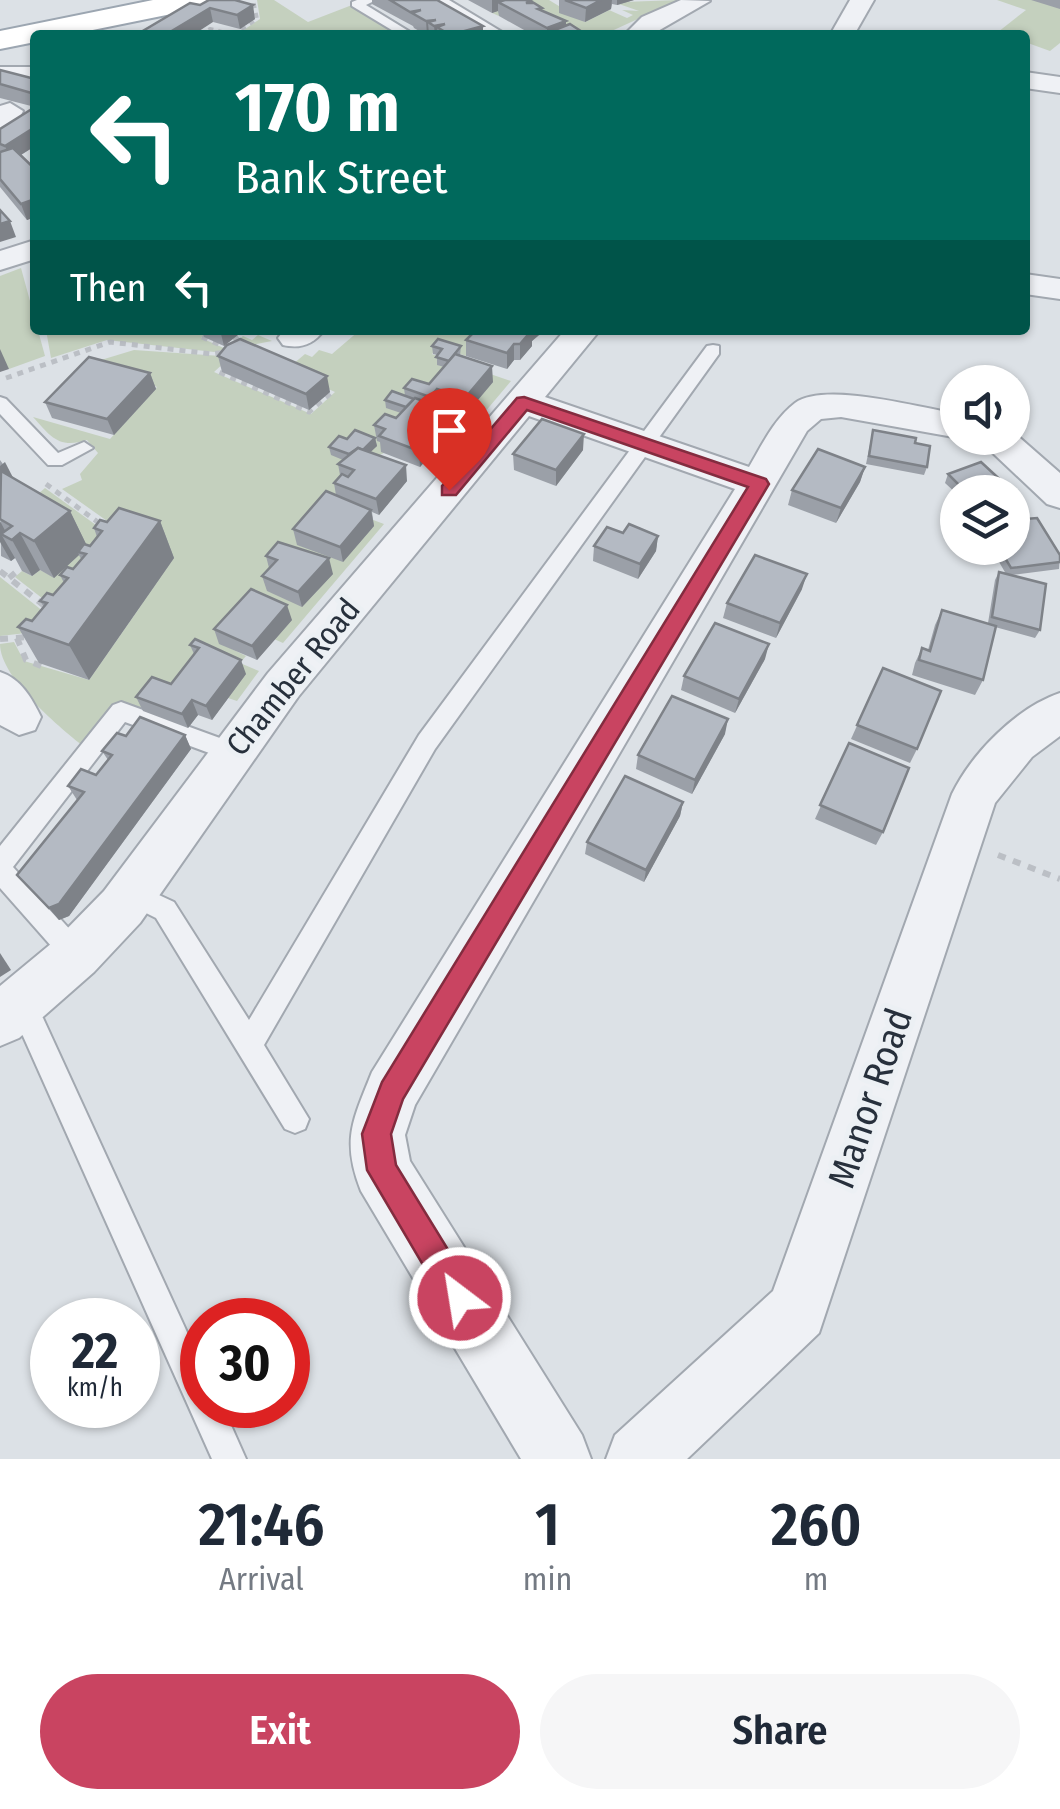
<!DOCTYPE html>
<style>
body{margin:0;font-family:"Fira Sans Condensed",sans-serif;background:#f6f6f7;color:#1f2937;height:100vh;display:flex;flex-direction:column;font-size:38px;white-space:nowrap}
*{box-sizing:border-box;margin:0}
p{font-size:32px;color:#747a83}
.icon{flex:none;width:55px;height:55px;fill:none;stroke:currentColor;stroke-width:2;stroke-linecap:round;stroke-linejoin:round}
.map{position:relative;height:1459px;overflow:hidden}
.sheet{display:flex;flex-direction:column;background:#fff;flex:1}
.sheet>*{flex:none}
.hud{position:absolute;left:30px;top:30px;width:1000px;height:305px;border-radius:10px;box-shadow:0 2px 8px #0004;background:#00695c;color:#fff;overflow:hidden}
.fabs{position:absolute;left:940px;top:365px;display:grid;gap:20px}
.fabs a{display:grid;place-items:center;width:90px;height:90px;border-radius:50%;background:#fff;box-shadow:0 2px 8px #0004;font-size:50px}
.speed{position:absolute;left:30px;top:1298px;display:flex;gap:20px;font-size:50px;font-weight:700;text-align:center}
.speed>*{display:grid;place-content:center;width:130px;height:130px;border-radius:50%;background:#fff;box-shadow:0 2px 8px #0004;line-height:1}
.speed small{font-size:25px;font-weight:400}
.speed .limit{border:15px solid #d22;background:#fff;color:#111}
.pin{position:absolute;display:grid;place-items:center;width:85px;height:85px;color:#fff;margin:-102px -42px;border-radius:50% 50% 50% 0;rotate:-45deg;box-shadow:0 0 10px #0007}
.pin .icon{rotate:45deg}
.me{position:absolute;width:110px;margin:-55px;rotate:329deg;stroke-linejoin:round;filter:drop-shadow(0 0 8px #0008)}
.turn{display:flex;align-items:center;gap:35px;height:210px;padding:0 40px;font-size:45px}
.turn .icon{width:130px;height:130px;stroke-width:2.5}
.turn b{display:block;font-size:70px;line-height:85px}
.then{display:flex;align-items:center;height:95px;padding:0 40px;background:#0003;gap:20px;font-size:38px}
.eta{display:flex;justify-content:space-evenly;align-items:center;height:170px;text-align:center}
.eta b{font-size:60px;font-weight:600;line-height:70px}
.primary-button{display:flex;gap:20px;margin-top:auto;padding:20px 40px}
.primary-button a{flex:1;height:115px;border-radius:60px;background:#c94461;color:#fff;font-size:40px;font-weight:600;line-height:115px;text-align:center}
.primary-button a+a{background:#f6f6f7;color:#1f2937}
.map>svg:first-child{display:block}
.green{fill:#c4d0be}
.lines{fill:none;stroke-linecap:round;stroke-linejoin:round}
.lane-casing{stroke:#a2a8b0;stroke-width:4}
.street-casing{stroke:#a2a8b0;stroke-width:4}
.primary-casing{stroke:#9ca6b1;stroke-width:4}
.path-far2{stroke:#bbbfc5;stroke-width:4;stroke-dasharray:5 5;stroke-linecap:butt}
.path-far1{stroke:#bbbfc5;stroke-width:5;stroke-dasharray:6 6;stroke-linecap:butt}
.path{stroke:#bbbfc5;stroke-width:6;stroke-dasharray:8 8;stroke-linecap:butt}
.lane{fill:#eff1f5;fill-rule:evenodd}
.street{fill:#eff1f5;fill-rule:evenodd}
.primary{fill:#fff;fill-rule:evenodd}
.wall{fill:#9ba0a8}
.shaded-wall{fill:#7e8288}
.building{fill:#b4bac3;stroke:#7e8288;stroke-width:2.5}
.route{fill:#c94461;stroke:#832c3f;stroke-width:2.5}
.labels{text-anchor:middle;stroke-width:10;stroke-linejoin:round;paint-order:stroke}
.street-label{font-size:32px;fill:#27303c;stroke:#ecf0f4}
.near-street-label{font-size:38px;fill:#27303c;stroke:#ecf0f4}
</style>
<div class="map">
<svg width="1060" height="1459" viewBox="0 0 1060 1459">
<rect width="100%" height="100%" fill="#dce1e6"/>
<g class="green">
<path d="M257 0H274L308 22 352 5 403 35H236L260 19Z"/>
<path d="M493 0H549L585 22 609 10 627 18 633 15 622 10 639 11 619 4 623 2 679 0 603 35H564L513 11 499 16 492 13 509 7Z"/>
<path d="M997 0H1060V43L1050 51 1025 42V35L998 32 1026 10Z"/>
<path d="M21 268 45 356 9 369 0 356V276Z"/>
<path d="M46 330H214L201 338 226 349 243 336 252 340 258 335 272 341 214 352 107 340 51 358Z"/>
<path d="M360 330H479L481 339 466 356 439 347 432 354 442 358 438 365 450 369 461 364 511 381 479 419 466 414 492 382 456 370 413 417 378 440 387 445 382 451 384 453 359 465 360 515 384 524 283 643 274 639 220 643 246 656 240 663 259 671 237 701 228 698 197 659 143 711 124 704 87 749C61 729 0 678 0 644L14 642 24 661 89 680 142 604 124 533 62 489 82 480 80 474 98 453 87 440C59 449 51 437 33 417L110 439 157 387 101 360 134 350 221 356 226 361 214 372 311 414 335 392 286 370 305 354 312 357 319 350 332 354Z"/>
<path d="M45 488 111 536 56 609 15 577 22 571 32 576 40 570 54 577 21 509Z"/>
<path d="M0 577 49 616 35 632 0 636Z"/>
</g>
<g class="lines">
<defs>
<g id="lane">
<path d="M357 0H376L366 5 415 35H400L352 6V2Z"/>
<path d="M713 345 719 346V354L435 749 264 1045 309 1119 305 1129 295 1133 285 1129 156 918 124 902 121 894 124 886 133 883 174 902 249 1020 419 735 707 346Z"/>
<path d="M0 397 6 399 58 453 84 442 93 448 62 465H48L0 414Z"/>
<path d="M121 702 239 745 242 752 239 759 231 761 125 722 13 867 85 946 89 955 85 964 76 967 67 964 0 888V846L113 705Z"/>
<path d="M16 993 25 997 43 1018 202 1365V1405H222L246 1459H212L23 1036 3 1006 7 997Z"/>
</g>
<g id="street">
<path d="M420 0H449L507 35H477Z"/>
<path d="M681 0 710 1 651 35H624L642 17Z"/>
<path d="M850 0H874L854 35H830Z"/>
<rect x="0" y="67" width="35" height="16"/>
<path d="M1025 72 1060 77V93L1025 88Z"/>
<path d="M10 103 23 111 10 137 0 139V106Z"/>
<path d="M35 240V259L0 270V251Z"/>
<path d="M1025 274 1060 279V299L1025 294Z"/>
<path d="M284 330H324C313 345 300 349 283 345L278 338Z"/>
<path d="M565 330H600L545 397 749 467C762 445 774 419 795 403 825 381 921 408 958 414L959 438 841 417 821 419 807 431 415 1105 405 1135 410 1161 582 1435 591 1459H521L361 1191C341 1140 353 1120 372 1072L735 489 529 416 298 697 140 923 94 972 19 1038 0 1046V986L58 938 104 891 268 673Z"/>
<path d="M1012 431 1060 473V508L1047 504 977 438H1012Z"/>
<path d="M0 672C21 679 31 697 41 717L35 730 19 735 0 725Z"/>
<path d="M1060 693V736L1032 757 995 803 819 1333 687 1459H606L615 1435 773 1291 952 794C972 753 1016 708 1060 693Z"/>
</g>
<path id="primary" d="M153 0H210L206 6 196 9 68 35H35V42L0 49V31Z"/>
</defs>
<use href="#lane" class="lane-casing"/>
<use href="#street" class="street-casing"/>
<use href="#primary" class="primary-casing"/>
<g class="path-far2">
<path d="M200 35 210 29 234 35"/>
<path d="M233 35 257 19 253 0"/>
</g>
<g class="path-far1">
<path d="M202 337 225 347 247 330"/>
<path d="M226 363 219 372 309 412 332 392 322 388"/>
<path d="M6 378 110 342 212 354 227 352"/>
<path d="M46 484 103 526"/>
</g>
<g class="path">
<path d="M0 571 46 607"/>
<path d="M9 578 27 563"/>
<path d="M17 638 26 660 44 667"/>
<path d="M0 639 29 637"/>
<path d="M998 855 1060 879"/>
</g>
<use href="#lane" class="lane"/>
<use href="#street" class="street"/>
<use href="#primary" class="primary"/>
</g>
<g class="wall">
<path d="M372 0H437L483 26V35H426L414 28 413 26 372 4Z"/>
<path d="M468 0H529L531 3 542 8V11L566 21V25L587 35H533L499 16 498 11 492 13Z"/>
<path d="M559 0H634L617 5 612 4 611 9 585 22 559 13Z"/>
<path d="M1031 0H1060V9Z"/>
<path d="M190 3 255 19 240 29 213 22Z"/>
<path d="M0 70 35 79V146L21 155 35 169V217L27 220 0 187V129L35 107 0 98Z"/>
<path d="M202 330H244L224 346 204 337Z"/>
<path d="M542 333 532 341V346L520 360H514L507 369 466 356V340Z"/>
<path d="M432 346H461L460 356 493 382 466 414 438 405 437 406 453 412 454 428 420 467 381 452 380 442 377 441 374 425 396 418 401 413 386 408 385 400 405 396 404 388 429 384 444 367 437 365V355L433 354Z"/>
<path d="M218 356 330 392 309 410 222 372Z"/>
<path d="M150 373 156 389 114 435 52 418 45 402Z"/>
<path d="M873 430 915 443 927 467 924 475 866 464Z"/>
<path d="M375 438 377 446 370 452 407 481 379 515 372 512 374 526 343 562 297 545 293 529 336 495 334 483 340 475 338 464 343 460 331 455 329 447 347 439Z"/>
<path d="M583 450 556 486 514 470 513 454Z"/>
<path d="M0 460 13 478 70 511 86 544 90 546 97 537 94 528 107 522 160 521 174 558 89 680 39 663 18 627 32 621 44 607 40 601 53 595 64 583 60 575 73 569 81 559 79 555 54 578 40 570 32 576 22 571 15 558 11 561 1 556Z"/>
<path d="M981 462 1021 499 1017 507 1012 509V492H958V495L945 483 948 474Z"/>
<path d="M865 467 860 482 836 523 788 505 792 490Z"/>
<path d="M958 496V511L952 505 955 497Z"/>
<path d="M658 536 656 551 638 579 593 561 594 546Z"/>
<path d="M991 548H1012L1060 555 1059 569 1011 575 1040 630 1035 638 995 627 983 680 975 695 912 675 915 663 922 648 928 650 935 625 942 610 988 623 995 580 999 572 1006 574Z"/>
<path d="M266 556 333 574 302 607 267 591 262 576 269 568Z"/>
<path d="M802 589 776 638 723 618 727 603Z"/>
<path d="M292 620 257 660 219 644 214 629Z"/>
<path d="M195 639 246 674 212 720 198 715 188 728 143 711 136 697 171 684 194 654 190 645Z"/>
<path d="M765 659 735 713 681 690 684 676Z"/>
<path d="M883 668 917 749 910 763 851 739Z"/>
<path d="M725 734 692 794 636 769 638 755Z"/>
<path d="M185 735 191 749 69 916 59 920 17 875 77 800 68 786 96 775 108 760 102 751 126 736Z"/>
<path d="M849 743 883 832 876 845 815 819Z"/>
<path d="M683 802 680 816 644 882 585 854 587 842Z"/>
</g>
<g class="shaded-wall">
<path d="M492 0H508L498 2V11L492 13Z"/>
<path d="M601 0H612L611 9 585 22 586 8Z"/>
<path d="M617 0H634L617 5Z"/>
<path d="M253 5 255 19 240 29 237 15Z"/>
<path d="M210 8 213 22 193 35H165Z"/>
<path d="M436 20 445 24 437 27 438 35H435L434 26 428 22 429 35H427L426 21Z"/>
<path d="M566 21V35L552 31V35H547V28Z"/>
<path d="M483 26V35H450Z"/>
<path d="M35 127V146L11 161 5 146Z"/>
<path d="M35 199V217L27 220 21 204Z"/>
<path d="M10 221 16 237 0 242V224Z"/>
<path d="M220 330H244L224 346Z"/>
<path d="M528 330H544L532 341V346L520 360V344Z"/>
<path d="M514 344V360L507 369V353Z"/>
<path d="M0 349 9 369 0 372Z"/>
<path d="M492 366 493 382 466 414 465 398Z"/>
<path d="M150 373 156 389 114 435 107 419Z"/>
<path d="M327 376 330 392 309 410 306 394Z"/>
<path d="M437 389 438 405 432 413 430 397Z"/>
<path d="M453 412 454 428 420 467 419 451Z"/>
<path d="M584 434 583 450 556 486V470Z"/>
<path d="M375 438 377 446 357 465 356 457Z"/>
<path d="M5 462 24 499 0 519V466Z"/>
<path d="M406 465 407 481 379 515 376 499Z"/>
<path d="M865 467 860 482 836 523 841 508Z"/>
<path d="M1021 499 1017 507 1012 509V502Z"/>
<path d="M371 510 374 526 343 562 340 547Z"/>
<path d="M70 511 88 548 78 552 79 555 54 578 34 541Z"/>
<path d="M0 521 9 538 1 534 15 558 11 561 0 542Z"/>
<path d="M160 521 174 558 89 680 69 645Z"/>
<path d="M20 533 40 570 32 576 12 540Z"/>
<path d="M658 536 656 551 638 579 640 564Z"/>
<path d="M329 558 333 574 302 607 298 592Z"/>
<path d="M807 574 802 589 776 638 780 623Z"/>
<path d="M287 605 292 620 257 660 252 646Z"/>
<path d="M769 644 765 659 735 713 739 699Z"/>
<path d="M241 660 246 674 212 720 206 706Z"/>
<path d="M192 700 198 715 188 728 182 714Z"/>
<path d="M728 719 725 734 692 794 695 780Z"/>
<path d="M185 735 191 749 69 916 59 920 49 908Z"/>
<path d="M683 802 680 816 644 882 646 870Z"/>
<path d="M0 953 11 970 0 977Z"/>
</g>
<g class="building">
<path d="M209 0H235L253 5 237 15 210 8 165 35H136L190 3 200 5Z"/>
<path d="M390 0H437L483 26 450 35 437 27 445 24 434 26 428 22 436 20 426 21 412 13 421 10 410 12Z"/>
<path d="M505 0H529L531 1 526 3H534L542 8 538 9 566 21 547 28 498 2Z"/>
<path d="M565 0H601L586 8Z"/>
<path d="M570 24 587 35H560L552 31Z"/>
<path d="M0 70 35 79V94L0 84Z"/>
<path d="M35 107V127L5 146 0 144V129Z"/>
<path d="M13 148 35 169V199L21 204 0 179V152Z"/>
<path d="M0 210 10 221 0 224Z"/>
<path d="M476 330H532L520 344H514L507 353 466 340Z"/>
<path d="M240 339 327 376 306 394 218 356 227 345Z"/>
<path d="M438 339 461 346 449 361 436 357 442 349 432 346Z"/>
<path d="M455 354 492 366 465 398 437 389 430 397 404 388 412 379 429 384Z"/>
<path d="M89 357 150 373 107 419 45 402Z"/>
<path d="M392 391 414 399 406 407 385 400Z"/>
<path d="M415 398 453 412 419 451 379 436 385 429 374 425 385 414 396 418Z"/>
<path d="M542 419 584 434 556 470 513 454Z"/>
<path d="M355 430 375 438 363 450 358 448 349 454 329 447 339 436 347 439Z"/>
<path d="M873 430 916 438 915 443 930 446 927 467 869 456Z"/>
<path d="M358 448 406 465 376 499 334 483 342 474 348 477 354 470 338 464Z"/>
<path d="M818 449 865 467 841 508 792 490Z"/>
<path d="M981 462 1021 499 1012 502V492H966L948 474Z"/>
<path d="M1 471 70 511 34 541 20 533 12 540 1 534 12 526 0 519Z"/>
<path d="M326 491 371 510 340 547 293 529Z"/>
<path d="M119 508 160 521 69 645 18 627 26 619 32 621 47 603 40 601 47 593 53 595 68 578 60 575 67 567 73 569 86 554 78 552 84 544 90 546 102 531 94 528 100 520 107 522Z"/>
<path d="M1037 518 1060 555V562L1011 568 999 548H1012V520Z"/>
<path d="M629 524 658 536 640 564 594 546 607 527 623 533Z"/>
<path d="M278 542 329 558 298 592 262 576 277 560 266 556Z"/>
<path d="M755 555 807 574 780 623 727 603Z"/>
<path d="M999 572 1046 584 1040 630 992 617Z"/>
<path d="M251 589 287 605 252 646 214 629Z"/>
<path d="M942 610 996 626 983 680 919 660 922 648 930 651Z"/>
<path d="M715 623 769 644 739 699 684 676Z"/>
<path d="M195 639 241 660 206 706 192 700 182 714 136 697 152 677 171 684 199 648 190 645Z"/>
<path d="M883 668 941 691 917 749 857 725Z"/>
<path d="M672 696 728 719 695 780 638 755Z"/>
<path d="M140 717 185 735 59 904 49 908 17 875 84 792 68 786 81 769 96 775 112 755 102 751 117 733 126 736Z"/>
<path d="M849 743 909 768 883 832 820 805Z"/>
<path d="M625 776 683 802 646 870 587 842Z"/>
</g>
<path class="route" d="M524 397 766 479 769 484 403 1099 391 1134 396 1165 471 1287 476 1298 471 1309 460 1314 449 1309 367 1170 362 1134 382 1082 748 487 527 410 456 495H442V486L517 398Z"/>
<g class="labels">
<g class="street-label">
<text transform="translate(293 677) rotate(-51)" y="11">Chamber Road</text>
</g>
<g class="near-street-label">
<text transform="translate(870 1098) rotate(-71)" y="13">Manor Road</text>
</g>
</g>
</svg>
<div class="fabs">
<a><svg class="icon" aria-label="sound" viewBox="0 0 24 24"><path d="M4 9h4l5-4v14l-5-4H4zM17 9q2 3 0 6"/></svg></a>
<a><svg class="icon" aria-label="layers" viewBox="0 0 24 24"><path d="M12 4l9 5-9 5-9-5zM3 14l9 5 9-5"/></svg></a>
</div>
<div class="speed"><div>22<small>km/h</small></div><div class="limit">30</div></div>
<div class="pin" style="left:449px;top:490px;background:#d93025"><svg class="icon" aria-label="arrive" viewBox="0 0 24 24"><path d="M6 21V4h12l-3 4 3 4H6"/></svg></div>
<svg class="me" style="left:460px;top:1298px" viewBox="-20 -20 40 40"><circle r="17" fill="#c94461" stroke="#fff" stroke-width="3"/><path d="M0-11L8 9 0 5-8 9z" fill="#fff"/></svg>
<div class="hud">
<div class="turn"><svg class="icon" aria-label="left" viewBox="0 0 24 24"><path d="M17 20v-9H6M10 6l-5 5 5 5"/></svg><div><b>170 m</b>Bank Street</div></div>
<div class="then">Then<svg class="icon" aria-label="left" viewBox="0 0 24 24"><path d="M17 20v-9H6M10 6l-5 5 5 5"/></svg></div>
</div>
</div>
<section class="sheet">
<div class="eta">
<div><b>21:46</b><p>Arrival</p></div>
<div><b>1</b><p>min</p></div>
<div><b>260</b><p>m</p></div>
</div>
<div class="primary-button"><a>Exit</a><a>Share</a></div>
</section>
